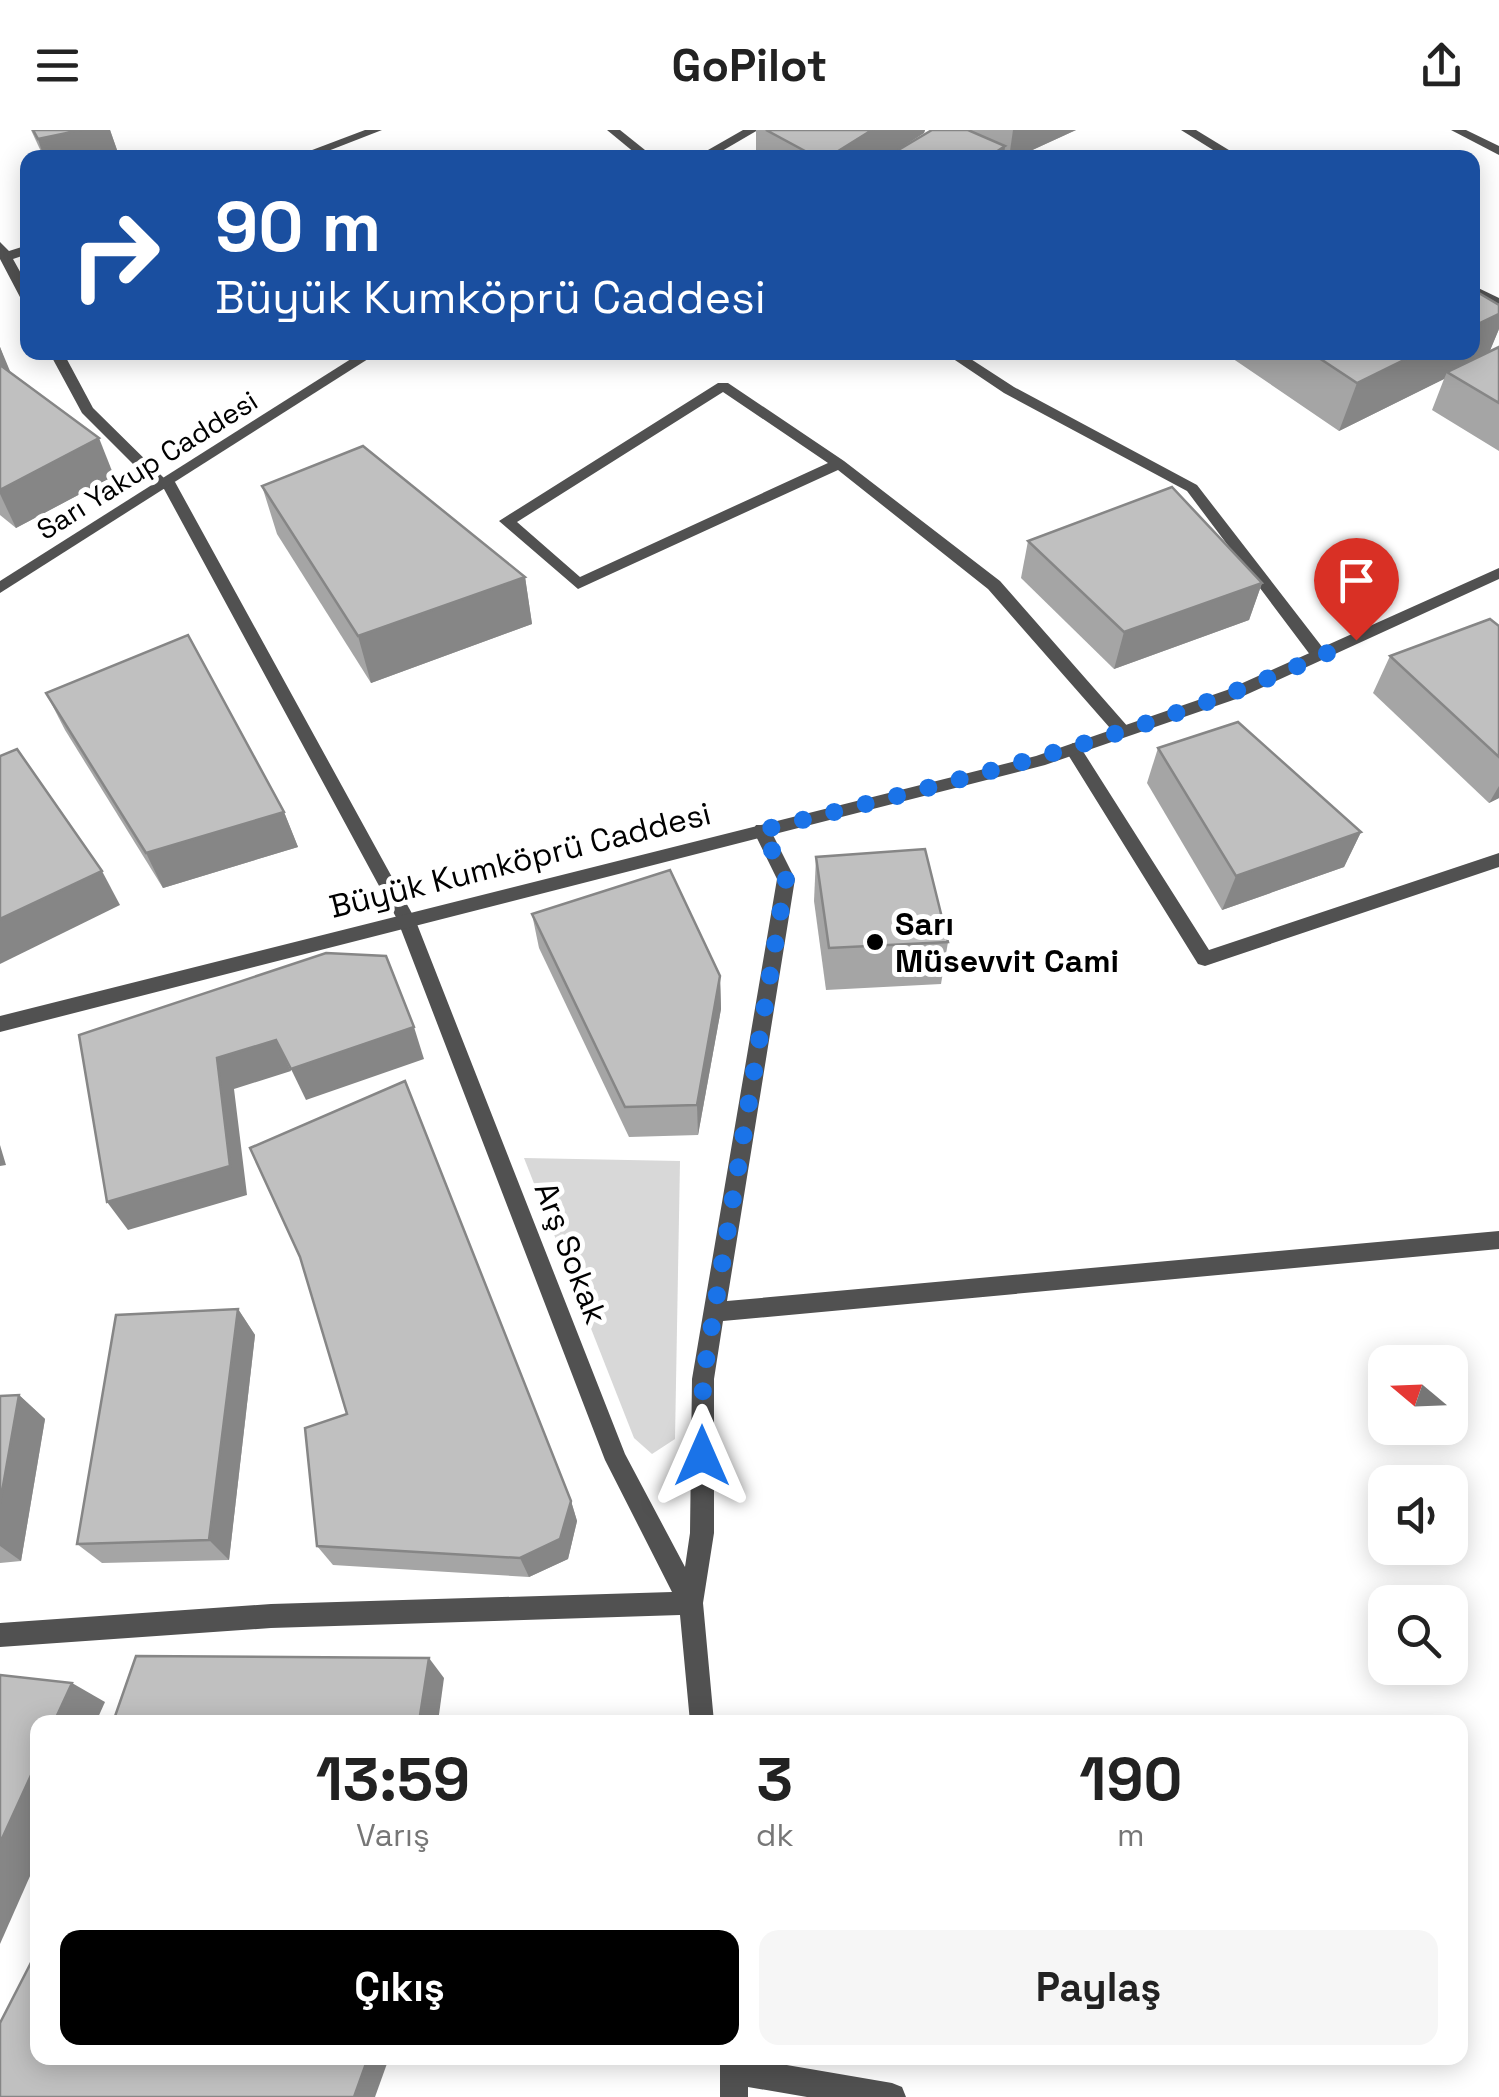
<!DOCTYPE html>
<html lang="tr">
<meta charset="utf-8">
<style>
body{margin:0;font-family:"Space Grotesk",sans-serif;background:#f6f6f6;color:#222;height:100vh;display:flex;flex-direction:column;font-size:38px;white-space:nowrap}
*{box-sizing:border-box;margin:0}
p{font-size:32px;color:#767676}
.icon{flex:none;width:55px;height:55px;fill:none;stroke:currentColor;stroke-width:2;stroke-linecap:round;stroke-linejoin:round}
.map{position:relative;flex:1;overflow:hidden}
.drawer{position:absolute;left:30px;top:1585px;width:1438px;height:350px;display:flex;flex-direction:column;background:#fff;border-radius:20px;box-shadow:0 5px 25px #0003}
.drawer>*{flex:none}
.banner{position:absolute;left:20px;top:20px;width:1460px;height:210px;border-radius:20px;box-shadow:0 5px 25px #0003;background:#1a4fa0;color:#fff;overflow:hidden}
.needle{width:65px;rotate:289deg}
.buttons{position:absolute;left:1368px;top:1215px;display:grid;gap:20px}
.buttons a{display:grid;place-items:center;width:100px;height:100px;border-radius:20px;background:#fff;box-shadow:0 5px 25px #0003;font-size:50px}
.pin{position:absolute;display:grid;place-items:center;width:85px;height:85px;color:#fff;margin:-102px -42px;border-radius:50% 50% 50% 0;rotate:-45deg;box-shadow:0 0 10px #0007}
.pin .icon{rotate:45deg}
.me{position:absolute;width:110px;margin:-55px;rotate:0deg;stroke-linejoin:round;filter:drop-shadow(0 0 8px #0008)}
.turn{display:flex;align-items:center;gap:35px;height:210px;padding:0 30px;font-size:45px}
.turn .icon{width:130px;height:130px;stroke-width:2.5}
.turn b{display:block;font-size:70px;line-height:85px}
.eta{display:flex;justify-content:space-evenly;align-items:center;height:170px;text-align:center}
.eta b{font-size:60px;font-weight:700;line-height:70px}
.button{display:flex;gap:20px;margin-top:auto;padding:20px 30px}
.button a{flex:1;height:115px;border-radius:20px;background:#000;color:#fff;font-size:40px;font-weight:700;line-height:115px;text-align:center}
.button a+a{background:#f6f6f6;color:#222}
header{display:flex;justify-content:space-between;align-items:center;height:130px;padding:0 30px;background:#fff;font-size:45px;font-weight:700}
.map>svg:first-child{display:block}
.green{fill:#d8d8d8}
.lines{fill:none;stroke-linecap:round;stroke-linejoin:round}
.minor{fill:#515151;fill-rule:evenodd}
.tertiary{fill:#515151;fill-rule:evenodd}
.wall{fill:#a5a5a5}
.shaded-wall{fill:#868686}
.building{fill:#c0c0c0;stroke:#868686;stroke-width:2.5}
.route{stroke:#1a73e8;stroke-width:18;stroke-dasharray:0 32.4}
.poi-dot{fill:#000;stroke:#fff;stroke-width:4}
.labels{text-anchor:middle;stroke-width:10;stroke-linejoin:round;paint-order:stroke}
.far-street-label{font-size:28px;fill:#000;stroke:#fff}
.street-label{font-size:32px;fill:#000;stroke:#fff}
.poi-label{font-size:32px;font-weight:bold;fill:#000;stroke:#fff;text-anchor:start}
</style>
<header><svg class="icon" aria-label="menu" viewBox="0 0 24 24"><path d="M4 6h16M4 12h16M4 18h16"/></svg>GoPilot<svg class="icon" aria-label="share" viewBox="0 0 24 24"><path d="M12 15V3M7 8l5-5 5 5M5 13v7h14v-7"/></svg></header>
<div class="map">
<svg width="1499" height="1967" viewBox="0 0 1499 1967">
<rect width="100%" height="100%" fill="#fff"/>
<path class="green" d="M524 1028 680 1031 675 1309 652 1324 634 1308Z"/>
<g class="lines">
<g class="minor">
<path d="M365 0H382L310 28H291Z"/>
<path d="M607 0H620L655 28H641Z"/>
<path d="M1451 0H1466L1499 16V25Z"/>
<path d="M0 112 9 121 28 115V124L13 129 28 156V173L21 169 0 129Z"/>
<path d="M49 222H63L93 278 164 348 175 352 415 789 625 1324 685 1437 690 1403 692 1249 777 749 753 700 756 695H768L795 749 727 1171 1499 1101V1119L723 1191 714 1249V1403L703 1473 714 1592H690L680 1485 271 1498 0 1517V1493L271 1474 672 1462 605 1330 397 789 164 359 157 358 82 283Z"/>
<path d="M943 222H960L1014 257 1197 355 1326 522V530H1314L1187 361 1004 263Z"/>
<path d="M718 253H728L844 331 1000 451 1129 598V606H1117L988 459 838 340 578 459 499 391ZM723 262 828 333 580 447 517 392Z"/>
<path d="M1073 613 1079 615 1209 820 1499 723V737L1205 836 1198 834 1067 623 1064 619Z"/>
<path d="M720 1928H746L892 1953 902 1957 906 1967H807L748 1957V1967H720Z"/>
</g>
<g class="tertiary">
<path d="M743 0H758L710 28H694Z"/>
<path d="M1181 0H1196L1242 28H1226Z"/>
<path d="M1472 155 1499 168V177L1472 164Z"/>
<path d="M362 222H379L0 463V451Z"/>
<path d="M1499 438V449L1239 568 1045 635 0 902V886L1036 626 1227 560Z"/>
</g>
</g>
<g class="wall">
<path d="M31 0H110L117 20 81 28H44Z"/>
<path d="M756 0H925L924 3 885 28H756Z"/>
<path d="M932 0H1076L1015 28H895V22Z"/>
<path d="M1499 199 1489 222 1499 217V321L1432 280 1444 249 1339 301 1223 222H1472Z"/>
<path d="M0 217 9 242 114 346 16 398 0 385Z"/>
<path d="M262 356 525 447 532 494 371 553 277 404Z"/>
<path d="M1028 411 1262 453 1249 490 1114 539 1021 448Z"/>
<path d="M1499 496V668L1489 673 1373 563 1390 526Z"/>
<path d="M46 563 284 682 298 717 163 758 65 600Z"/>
<path d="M1158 618 1361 702 1344 737 1222 780 1147 653Z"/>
<path d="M816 727 948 812 941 854 826 860 814 771Z"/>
<path d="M532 784 720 846 721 879 698 1005 629 1007 539 818Z"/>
<path d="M238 1179 255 1205 229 1430 102 1433 77 1414Z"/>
<path d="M19 1265 45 1289 21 1431 0 1433V1266Z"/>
<path d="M571 1371 577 1391 568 1429 529 1447 333 1435 317 1416Z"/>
</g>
<g class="shaded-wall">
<path d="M81 0H110L117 20 81 28H44L38 9Z"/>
<path d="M872 0H925L924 3 885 28H827Z"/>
<path d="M1013 0H1076L1015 28H1009Z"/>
<path d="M1005 16 1004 28H987Z"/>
<path d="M1499 184V199L1487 228 1447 242 1444 249 1339 301 1357 253 1420 222H1472V197Z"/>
<path d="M0 217 10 241 0 245Z"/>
<path d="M99 308 114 346 16 398 0 364V360Z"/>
<path d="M525 447 532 494 371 553 358 506Z"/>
<path d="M1262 453 1249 490 1114 539 1124 502Z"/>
<path d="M1499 656V668L1489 673Z"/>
<path d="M284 682 298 717 163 758 146 723Z"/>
<path d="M1361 702 1344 737 1222 780 1236 746Z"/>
<path d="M102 741 120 775 0 834V789Z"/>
<path d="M720 846 721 879 698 1005 697 975Z"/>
<path d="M414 897 424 929 306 970 291 939Z"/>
<path d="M276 910 291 941 234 959 247 1065 128 1100 107 1072 217 928Z"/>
<path d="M0 1015 6 1035 0 1036Z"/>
<path d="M238 1179 255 1205 229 1430 209 1410Z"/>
<path d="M19 1265 45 1289 21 1431 0 1416V1373Z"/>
<path d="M571 1371 577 1391 568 1429 529 1447 520 1428Z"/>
<path d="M429 1528 444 1548 438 1592H419Z"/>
<path d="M72 1553 105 1572 96 1592H54Z"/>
<path d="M38 1630V1728L0 1814V1713Z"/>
<path d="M368 1928H389L375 1967H354Z"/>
</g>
<g class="building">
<path d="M33 0H81L38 9Z"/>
<path d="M766 0H872L827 28H818Z"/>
<path d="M932 0H968L1005 16 987 28H905L895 22Z"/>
<path d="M1472 159 1499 175V184L1472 197Z"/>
<path d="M1499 217V273L1447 242Z"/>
<path d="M1310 222H1420L1357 253Z"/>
<path d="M0 235 99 308 0 360Z"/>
<path d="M363 316 525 447 358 506 262 356Z"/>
<path d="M1172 357 1262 453 1124 502 1028 411Z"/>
<path d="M1490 489 1499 496V627L1390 526Z"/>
<path d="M188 505 284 682 146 723 46 563Z"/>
<path d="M1238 592 1361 702 1236 746 1158 618Z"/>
<path d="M17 619 102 741 0 789V626Z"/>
<path d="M925 719 948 812 829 818 816 727Z"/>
<path d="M670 740 720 846 697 975 625 977 532 784Z"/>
<path d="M326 823 386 826 414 897 291 939 276 910 217 928 230 1036 107 1072 79 905Z"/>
<path d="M405 951 571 1371 560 1409 520 1428 317 1416 305 1298 347 1284 300 1127 250 1018Z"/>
<path d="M238 1179 209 1410 77 1414 116 1185Z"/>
<path d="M19 1265 0 1373V1266Z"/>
<path d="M136 1526 429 1528 419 1592H113Z"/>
<path d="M0 1545 72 1553 54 1592H38V1630L0 1713Z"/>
<path d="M38 1819V1928H368L354 1967H0V1893Z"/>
</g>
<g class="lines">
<path class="route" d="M702 1326 703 1249 786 749 762 700C970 648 1161 601 1356 510"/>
</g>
<circle class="poi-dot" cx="875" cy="812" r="10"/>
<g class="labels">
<g class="far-street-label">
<text transform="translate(147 335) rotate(-32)" y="10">Sarı Yakup Caddesi</text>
</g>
<g class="street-label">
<text transform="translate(520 730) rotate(-14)" y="11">Büyük Kumköprü Caddesi</text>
<text transform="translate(571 1123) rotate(69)" y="11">Arş Sokak</text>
</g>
<g class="poi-label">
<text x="895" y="805">Sarı<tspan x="895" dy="37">Müsevvit Cami</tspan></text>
</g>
</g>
</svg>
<div class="buttons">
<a><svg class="needle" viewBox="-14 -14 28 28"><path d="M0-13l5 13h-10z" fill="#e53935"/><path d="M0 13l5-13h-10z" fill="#767676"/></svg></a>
<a><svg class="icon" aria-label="sound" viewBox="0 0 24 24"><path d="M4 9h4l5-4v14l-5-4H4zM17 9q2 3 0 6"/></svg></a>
<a><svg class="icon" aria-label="search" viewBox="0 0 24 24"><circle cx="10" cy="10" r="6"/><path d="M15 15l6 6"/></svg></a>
</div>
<div class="pin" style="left:1356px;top:510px;background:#d93025"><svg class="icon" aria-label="arrive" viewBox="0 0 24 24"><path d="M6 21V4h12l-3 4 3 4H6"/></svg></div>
<svg class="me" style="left:702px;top:1326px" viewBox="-20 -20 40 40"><path d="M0-17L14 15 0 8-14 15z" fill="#1a73e8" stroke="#fff" stroke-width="4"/></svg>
<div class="banner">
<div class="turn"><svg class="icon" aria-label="right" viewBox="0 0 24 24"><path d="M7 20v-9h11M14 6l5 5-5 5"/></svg><div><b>90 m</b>Büyük Kumköprü Caddesi</div></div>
</div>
<section class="drawer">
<div class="eta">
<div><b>13:59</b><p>Varış</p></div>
<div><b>3</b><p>dk</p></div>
<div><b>190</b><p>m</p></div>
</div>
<div class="button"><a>Çıkış</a><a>Paylaş</a></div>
</section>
</div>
